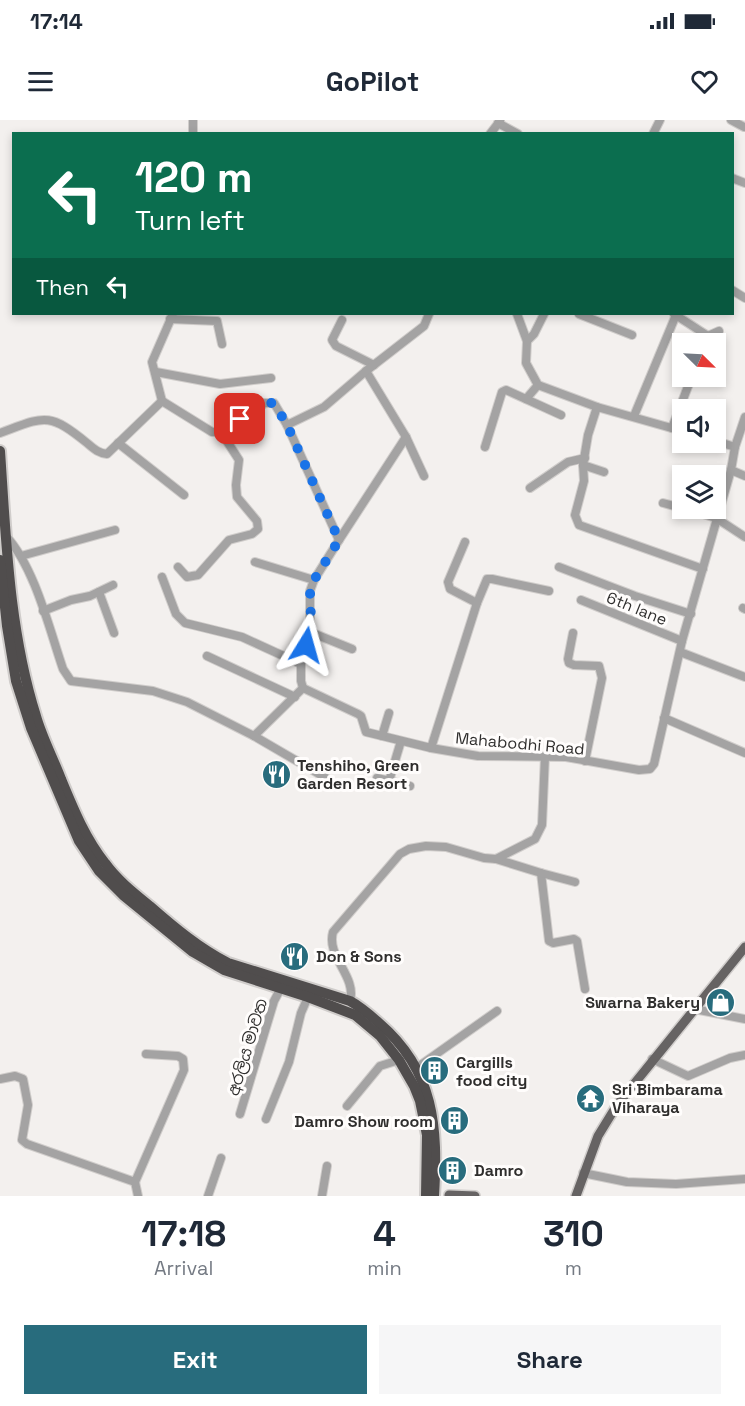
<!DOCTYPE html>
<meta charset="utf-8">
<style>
body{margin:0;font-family:"Space Grotesk","Noto Sans Sinhala",sans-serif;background:#f6f6f7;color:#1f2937;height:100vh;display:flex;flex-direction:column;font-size:22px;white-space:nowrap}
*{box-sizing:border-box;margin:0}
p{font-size:20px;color:#747a83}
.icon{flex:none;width:33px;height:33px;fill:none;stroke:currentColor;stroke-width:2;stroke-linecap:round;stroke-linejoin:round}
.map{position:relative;height:1076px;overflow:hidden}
.details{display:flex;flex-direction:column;background:#fff;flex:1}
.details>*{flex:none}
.guide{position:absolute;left:12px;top:12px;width:722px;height:183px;border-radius:0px;box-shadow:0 3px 9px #0003;background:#0b6e4f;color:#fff;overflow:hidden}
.needle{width:39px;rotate:114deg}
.controls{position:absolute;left:672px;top:213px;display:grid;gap:12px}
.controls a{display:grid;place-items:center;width:54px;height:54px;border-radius:0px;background:#fff;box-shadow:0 3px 9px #0003;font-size:30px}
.pin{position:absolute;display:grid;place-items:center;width:51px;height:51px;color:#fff;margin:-26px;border-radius:12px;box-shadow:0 3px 9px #0006}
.me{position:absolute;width:66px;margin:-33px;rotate:8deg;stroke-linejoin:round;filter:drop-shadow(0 0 4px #0008)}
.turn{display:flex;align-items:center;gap:21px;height:126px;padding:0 24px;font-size:27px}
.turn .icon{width:78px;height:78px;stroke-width:2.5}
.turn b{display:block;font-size:42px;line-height:51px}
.then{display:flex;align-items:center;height:57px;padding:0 24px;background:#0003;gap:12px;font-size:22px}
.eta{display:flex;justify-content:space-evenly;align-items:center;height:102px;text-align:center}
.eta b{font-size:36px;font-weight:800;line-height:42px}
.primary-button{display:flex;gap:12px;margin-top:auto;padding:12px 24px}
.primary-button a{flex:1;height:69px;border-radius:0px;background:#286c7d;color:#fff;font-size:24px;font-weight:800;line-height:69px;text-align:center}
.primary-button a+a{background:#f6f6f7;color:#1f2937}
.status{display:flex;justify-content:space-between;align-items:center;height:42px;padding:0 30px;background:#fff;direction:ltr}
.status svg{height:16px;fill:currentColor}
header{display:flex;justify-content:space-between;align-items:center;height:78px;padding:0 24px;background:#fff;font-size:27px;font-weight:800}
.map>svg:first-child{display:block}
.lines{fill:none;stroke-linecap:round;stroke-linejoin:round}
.minor-casing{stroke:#d0cdcb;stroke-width:10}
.major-casing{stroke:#d0cdcb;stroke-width:12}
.highway-casing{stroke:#d0cdcb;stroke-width:14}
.minor{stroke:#a4a3a3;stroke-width:8}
.major{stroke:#666363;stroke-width:9}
.highway{stroke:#504d4d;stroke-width:10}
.route{stroke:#1a73e8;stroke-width:10;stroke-dasharray:0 18}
.labels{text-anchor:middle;stroke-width:6;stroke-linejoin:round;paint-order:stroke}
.street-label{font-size:16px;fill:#2f2e2d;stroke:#fffdfc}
.poi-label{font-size:16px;font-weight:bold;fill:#2f2e2d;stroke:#fffdfc;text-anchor:start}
</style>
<div class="status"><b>17:14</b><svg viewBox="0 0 49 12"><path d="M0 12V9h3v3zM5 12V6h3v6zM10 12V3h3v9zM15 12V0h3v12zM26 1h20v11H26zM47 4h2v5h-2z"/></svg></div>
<header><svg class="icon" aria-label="menu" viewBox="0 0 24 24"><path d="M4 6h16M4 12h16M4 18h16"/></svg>GoPilot<svg class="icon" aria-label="heart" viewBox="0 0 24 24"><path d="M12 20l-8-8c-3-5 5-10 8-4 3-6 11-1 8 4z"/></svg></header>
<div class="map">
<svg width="745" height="1076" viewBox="0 0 745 1076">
<rect width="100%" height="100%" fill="#f3f0ee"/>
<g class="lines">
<defs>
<g id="minor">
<path d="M731 0 744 7"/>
<path d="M498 3 518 14"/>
<path d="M193 14V0"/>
<path d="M490 14 500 1"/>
<path d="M653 14 660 0"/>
<path d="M732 58 745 63"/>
<path d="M732 170 745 178"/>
<path d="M517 194 527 221 526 243 538 265 597 287 682 311"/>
<path d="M579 194 632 215"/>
<path d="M674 194 708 216 705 224"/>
<path d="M170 199 217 201 222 224"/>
<path d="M342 200 332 220 336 226 374 245"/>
<path d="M708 216 719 211"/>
<path d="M527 221 534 214 544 194"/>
<path d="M366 251 406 317 424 356"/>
<path d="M156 252 220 264 271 258"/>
<path d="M526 279 538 265"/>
<path d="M162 281 152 242 173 194"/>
<path d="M597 287 588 315 583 345 584 361 575 395 579 405 703 449"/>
<path d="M634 296 676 195"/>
<path d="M287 305 339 420 406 317"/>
<path d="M672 308 692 256"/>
<path d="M0 313C44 297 48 291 87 323 94 329 98 333 107 334L162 281 212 312H221L265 283H274L287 305 324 287 366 251 424 206 429 194"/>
<path d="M716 321 735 327 731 350 745 356"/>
<path d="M118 323 184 375"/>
<path d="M485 327 502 272 506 270 561 295"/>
<path d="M735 327 745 297"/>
<path d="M583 345 604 352"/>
<path d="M530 368 568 342 585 338"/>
<path d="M663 383 682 388"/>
<path d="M684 388 716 398 745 417"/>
<path d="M6 416C35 448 49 508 63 549L71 561 153 571 187 582 254 616 303 568 358 594 361 596 366 612 431 628 478 636 566 637 639 650 650 649 654 644 682 521 731 350"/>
<path d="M465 422 448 462 450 469 477 483 487 459H492L549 471"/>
<path d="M21 436 115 410"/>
<path d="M255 442 314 460 339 420"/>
<path d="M178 447 187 457 198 455 229 420 252 414 258 409 257 401 237 377 236 365 239 340 221 312"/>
<path d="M559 447 635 476 691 494"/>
<path d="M162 457 176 494 185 503 242 517 301 544V561L303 568"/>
<path d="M99 472 114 513"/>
<path d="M581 480 682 521"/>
<path d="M743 488 745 489"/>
<path d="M43 491 71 480 90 476 113 465"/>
<path d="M310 512 352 529"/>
<path d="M573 513 568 539 569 543 574 545 599 546 602 558 585 641"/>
<path d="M680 532 745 557"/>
<path d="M207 536 295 577"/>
<path d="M301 544 310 512V471L314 460"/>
<path d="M664 598 745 633"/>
<path d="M254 616 326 658"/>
<path d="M382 616 389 593"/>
<path d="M431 628 477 483"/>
<path d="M377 658 410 666"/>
<path d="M389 661 401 621"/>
<path d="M496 739 541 753 549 821 553 823 574 819 577 821 585 869"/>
<path d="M541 753 575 762"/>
<path d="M350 881C357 856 326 837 333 812L400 734 409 729 426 726 446 727 484 738 496 739 535 719 542 705 545 636"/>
<path d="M694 889 745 899"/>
<path d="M652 939 688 956 730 938 745 935"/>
<path d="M415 949 497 891"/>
<path d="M0 959 15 956 23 959 28 985 22 1020 27 1024 135 1062 138 1076"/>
<path d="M347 986 380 946 399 940"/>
<path d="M240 994 274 881 281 868"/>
<path d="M266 999 289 942 301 893 308 877"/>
<path d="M583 1053 627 1062 676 1064 745 1059"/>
<path d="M135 1062 184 950 183 939 178 936 146 934"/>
<path d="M208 1076 221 1038"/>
<path d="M322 1076 327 1046"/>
</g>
<g id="major">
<path d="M449 1075 475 1076"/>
<path d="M576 1076 598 1016 617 985 745 827"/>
</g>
<g id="highway">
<path d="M0 331C6 419 9 511 36 596 42 617 53 638 61 659 73 688 85 718 105 743 117 760 135 774 151 787 175 808 199 828 228 843L350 881C361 887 370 895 379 903 435 951 438 1008 434 1076"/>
<path d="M0 440 7 506 16 561 31 608 79 721 99 751 123 775 193 832 224 850 308 877 355 895 380 916 399 940 414 966 420 981 427 1015 426 1076"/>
</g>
</defs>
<use href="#minor" class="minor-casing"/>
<use href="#major" class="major-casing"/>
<use href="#highway" class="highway-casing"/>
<use href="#minor" class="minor"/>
<use href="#major" class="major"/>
<use href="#highway" class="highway"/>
</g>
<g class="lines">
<path class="route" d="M240 299 265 283H274L287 305 339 420 314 460 310 471 311 500 306 525"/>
</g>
<defs>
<symbol id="restaurant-disc" viewBox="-11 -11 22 22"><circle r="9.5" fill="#286c7d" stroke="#fffdfc"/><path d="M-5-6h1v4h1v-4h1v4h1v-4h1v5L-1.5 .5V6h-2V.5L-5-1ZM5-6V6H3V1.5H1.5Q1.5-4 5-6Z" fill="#fff"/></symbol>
<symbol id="shop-disc" viewBox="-11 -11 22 22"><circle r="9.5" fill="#286c7d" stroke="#fffdfc"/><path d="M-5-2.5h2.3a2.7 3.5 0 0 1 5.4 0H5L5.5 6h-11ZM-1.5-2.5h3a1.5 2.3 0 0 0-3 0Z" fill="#fff"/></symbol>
<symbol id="building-disc" viewBox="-11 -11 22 22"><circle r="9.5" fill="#286c7d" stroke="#fffdfc"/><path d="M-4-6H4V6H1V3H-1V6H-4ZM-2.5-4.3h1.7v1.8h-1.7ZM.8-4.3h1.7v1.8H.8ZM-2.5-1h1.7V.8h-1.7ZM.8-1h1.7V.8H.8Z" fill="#fff"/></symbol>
<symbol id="temple-disc" viewBox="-11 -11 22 22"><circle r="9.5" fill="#286c7d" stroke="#fffdfc"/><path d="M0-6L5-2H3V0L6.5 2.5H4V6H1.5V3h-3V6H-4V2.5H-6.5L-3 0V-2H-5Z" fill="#fff"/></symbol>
</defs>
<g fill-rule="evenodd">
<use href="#restaurant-disc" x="260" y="638" width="33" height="33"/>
<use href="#restaurant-disc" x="278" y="820" width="33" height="33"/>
<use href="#shop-disc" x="704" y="866" width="33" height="33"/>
<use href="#building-disc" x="418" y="934" width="33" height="33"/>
<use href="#temple-disc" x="574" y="962" width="33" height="33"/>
<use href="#building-disc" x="438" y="984" width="33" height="33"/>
<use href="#building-disc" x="436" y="1034" width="33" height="33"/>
</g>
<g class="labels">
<g class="street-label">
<text transform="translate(637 488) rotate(22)" y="6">6th lane</text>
<text transform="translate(520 623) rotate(5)" y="6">Mahabodhi Road</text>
<text transform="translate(247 927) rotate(-73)" y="6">අරලිය මාවත</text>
</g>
<g class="poi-label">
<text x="297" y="651">Tenshiho, Green<tspan x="297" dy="18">Garden Resort</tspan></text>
<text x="316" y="842">Don &amp; Sons</text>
<text x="700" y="888" text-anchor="end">Swarna Bakery</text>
<text x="456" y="948">Cargills<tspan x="456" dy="18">food city</tspan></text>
<text x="612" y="975">Sri Bimbarama<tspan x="612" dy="18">Viharaya</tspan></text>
<text x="433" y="1007" text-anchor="end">Damro Show room</text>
<text x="474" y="1056">Damro</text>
</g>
</g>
</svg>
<div class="controls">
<a><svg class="needle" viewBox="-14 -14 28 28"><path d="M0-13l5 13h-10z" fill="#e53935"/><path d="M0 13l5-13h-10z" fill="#747a83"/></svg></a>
<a><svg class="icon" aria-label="sound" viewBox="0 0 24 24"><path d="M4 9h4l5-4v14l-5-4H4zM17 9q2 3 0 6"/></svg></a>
<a><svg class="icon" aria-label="layers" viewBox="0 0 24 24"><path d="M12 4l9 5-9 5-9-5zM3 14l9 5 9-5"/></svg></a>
</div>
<div class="pin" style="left:240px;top:299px;background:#d93025"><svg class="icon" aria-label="arrive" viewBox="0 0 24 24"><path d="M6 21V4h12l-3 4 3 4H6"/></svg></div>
<svg class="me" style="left:306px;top:525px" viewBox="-20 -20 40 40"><path d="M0-17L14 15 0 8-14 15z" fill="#1a73e8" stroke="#fff" stroke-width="4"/></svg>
<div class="guide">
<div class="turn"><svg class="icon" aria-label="left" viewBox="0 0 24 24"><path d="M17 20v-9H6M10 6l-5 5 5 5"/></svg><div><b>120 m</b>Turn left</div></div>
<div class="then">Then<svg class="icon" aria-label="left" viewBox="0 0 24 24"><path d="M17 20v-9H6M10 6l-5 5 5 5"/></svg></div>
</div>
</div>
<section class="details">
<div class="eta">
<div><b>17:18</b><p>Arrival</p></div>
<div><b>4</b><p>min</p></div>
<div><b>310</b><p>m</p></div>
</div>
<div class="primary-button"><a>Exit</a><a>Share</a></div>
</section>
